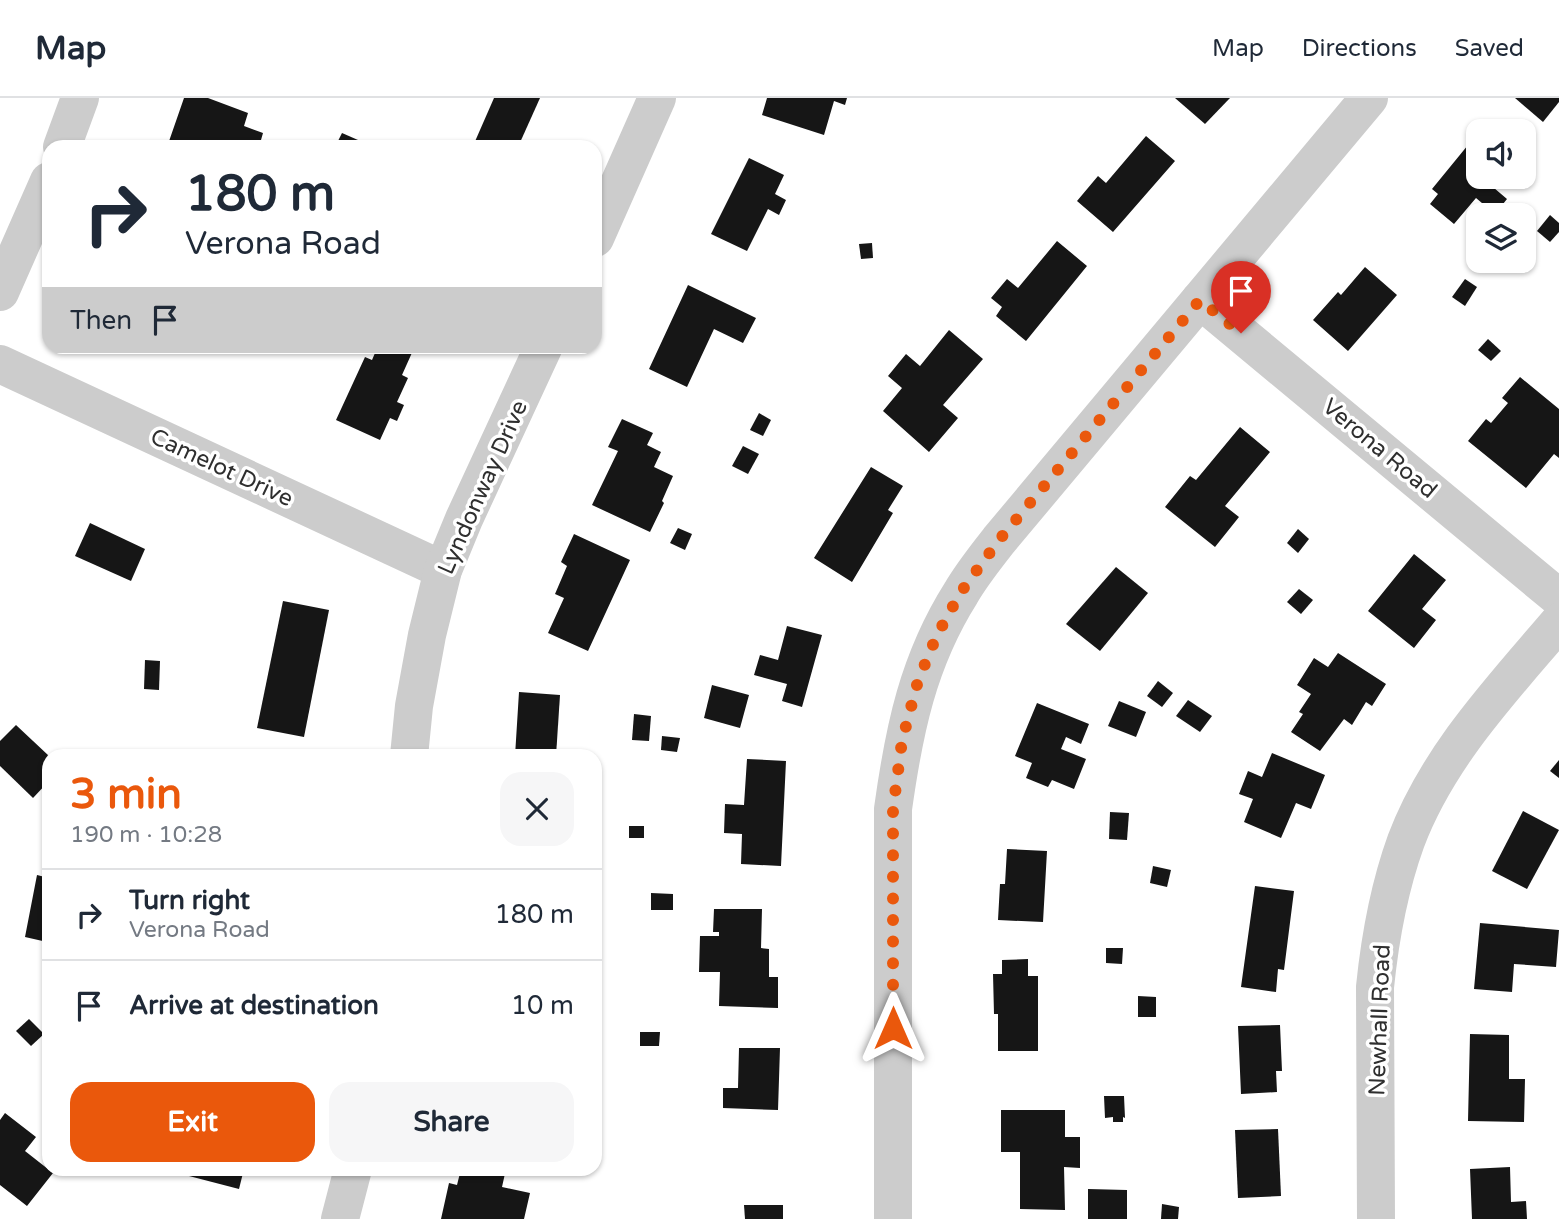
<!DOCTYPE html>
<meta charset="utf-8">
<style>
body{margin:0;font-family:"Varela Round",sans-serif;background:#f6f6f7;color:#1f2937;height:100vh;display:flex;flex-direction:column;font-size:26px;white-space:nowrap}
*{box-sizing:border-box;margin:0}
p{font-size:23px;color:#747a83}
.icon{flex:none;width:38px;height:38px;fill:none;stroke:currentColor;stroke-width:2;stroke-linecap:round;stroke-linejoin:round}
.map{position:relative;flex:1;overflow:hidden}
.drawer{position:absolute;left:42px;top:651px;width:560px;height:427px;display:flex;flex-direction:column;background:#fff;border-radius:21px;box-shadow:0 2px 5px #0004}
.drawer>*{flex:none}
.guide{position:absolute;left:42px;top:42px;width:560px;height:214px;border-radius:21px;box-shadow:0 2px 5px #0004;background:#fff;color:#1f2937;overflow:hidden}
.controls{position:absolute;left:1466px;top:21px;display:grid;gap:14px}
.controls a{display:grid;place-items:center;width:70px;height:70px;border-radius:14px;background:#fff;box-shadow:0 2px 5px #0004;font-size:35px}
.pin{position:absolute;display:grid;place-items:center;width:60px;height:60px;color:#fff;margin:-72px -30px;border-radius:50% 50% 50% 0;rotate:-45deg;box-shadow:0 0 7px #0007}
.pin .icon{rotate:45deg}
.me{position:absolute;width:77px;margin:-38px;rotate:0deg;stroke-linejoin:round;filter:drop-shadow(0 0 5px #0008)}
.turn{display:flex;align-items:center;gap:24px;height:147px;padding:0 28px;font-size:32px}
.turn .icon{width:91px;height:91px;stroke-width:2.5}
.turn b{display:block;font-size:49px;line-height:60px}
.then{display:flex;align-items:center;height:66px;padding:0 28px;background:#0003;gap:14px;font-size:26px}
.round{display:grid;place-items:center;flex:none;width:74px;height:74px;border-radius:21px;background:#f6f6f7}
.head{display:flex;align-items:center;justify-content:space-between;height:119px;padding:0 28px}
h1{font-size:42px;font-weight:800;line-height:52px;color:#ea580c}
.button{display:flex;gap:14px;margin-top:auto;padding:14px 28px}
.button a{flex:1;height:80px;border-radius:21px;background:#ea580c;color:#fff;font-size:28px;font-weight:800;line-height:80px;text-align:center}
.button a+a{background:#f6f6f7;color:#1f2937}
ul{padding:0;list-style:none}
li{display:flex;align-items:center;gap:21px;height:91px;padding:0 28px;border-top:2px solid #e0e1e3}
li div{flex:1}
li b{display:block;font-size:26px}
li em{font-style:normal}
header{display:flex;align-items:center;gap:42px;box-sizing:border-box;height:98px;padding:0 35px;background:#fff;border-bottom:2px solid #e0e1e3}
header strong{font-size:33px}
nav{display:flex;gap:38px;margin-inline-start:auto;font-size:24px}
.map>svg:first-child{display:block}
.building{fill:#161616}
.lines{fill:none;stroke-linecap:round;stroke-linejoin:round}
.minor{stroke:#ccc;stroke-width:38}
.route{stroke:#ea580c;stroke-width:12;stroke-dasharray:0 21.6}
.labels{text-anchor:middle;stroke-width:7;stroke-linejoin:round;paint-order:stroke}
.street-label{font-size:23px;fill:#2f2f2f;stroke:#fff}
</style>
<header>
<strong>Map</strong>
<nav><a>Map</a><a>Directions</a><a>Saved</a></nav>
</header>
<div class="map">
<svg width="1559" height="1121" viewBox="0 0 1559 1121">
<rect width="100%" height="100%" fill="#fff"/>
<g class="building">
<path d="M184 0H208L248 15 244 28 263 35 259 49H235L216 42 213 49H167Z"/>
<path d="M494 0H540L518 49 473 48Z"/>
<path d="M767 0H847L845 7 834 3 824 37 762 17Z"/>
<path d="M1175 0H1230L1205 26Z"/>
<path d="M1515 0H1559V4L1543 24Z"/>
<path d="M342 35 358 42 355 49H335Z"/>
<path d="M1477 36 1479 38V79H1492L1487 84 1507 101 1495 116 1476 100 1454 126 1430 106 1438 96 1432 91Z"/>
<path d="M1146 38 1175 63 1113 134 1077 103 1098 78 1106 85Z"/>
<path d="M749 60 784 77 775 96 786 102 779 117 768 111 747 153 711 136Z"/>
<path d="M1550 117 1559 125V134L1550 144 1537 133Z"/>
<path d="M1057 143 1087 168 1026 243 996 218 1002 209 991 200 1007 181 1018 190Z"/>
<path d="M872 145 873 160 861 161 859 146Z"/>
<path d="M1365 169 1397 197 1348 253 1313 222 1338 194 1341 197Z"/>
<path d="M1465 181 1477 189 1465 208 1452 199Z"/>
<path d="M688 187 756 220 743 245 714 231 687 289 649 271Z"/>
<path d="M949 232 983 261 943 307 958 320 929 354 883 313 902 290 888 278 906 256 920 268Z"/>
<path d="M1488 241 1501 253 1491 263 1478 252Z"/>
<path d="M378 248H415L402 277 408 280 397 304 404 307 397 323 390 320 380 342 336 322 365 259 372 262Z"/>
<path d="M1520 279 1559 311V360L1554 356 1526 390 1468 343 1486 321 1491 325 1508 305 1502 300Z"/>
<path d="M759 315 771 322 763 338 750 332Z"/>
<path d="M622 321 653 335 647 347 661 354 654 369 673 378 662 403 664 405 650 434 592 407 618 353 608 349Z"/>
<path d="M1240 329 1270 354 1225 408 1239 419 1215 449 1165 409 1190 378 1196 382Z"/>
<path d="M743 348 759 356 748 376 732 368Z"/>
<path d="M871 369 903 388 888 412 893 415 852 484 814 460Z"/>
<path d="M90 425 145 451 131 483 75 458Z"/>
<path d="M678 430 692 436 685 452 670 445Z"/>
<path d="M1298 431 1309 441 1298 455 1287 445Z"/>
<path d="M574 436 630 462 588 553 548 535 564 500 555 496 567 468 561 464Z"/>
<path d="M1414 456 1446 482 1422 511 1436 522 1414 550 1368 513Z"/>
<path d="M1116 469 1148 495 1100 553 1066 526Z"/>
<path d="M1299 491 1313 502 1301 516 1287 504Z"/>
<path d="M283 503 329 512 304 639 257 630Z"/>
<path d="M787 528 822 537 802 609 782 603 787 586 754 577 760 557 778 562Z"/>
<path d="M1338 555 1386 586 1372 608 1366 604 1352 627 1344 621 1320 653 1291 634 1303 616 1299 614 1311 596 1297 587 1314 560 1328 569Z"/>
<path d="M145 562 160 563 159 592 144 591Z"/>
<path d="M1158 583 1173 595 1162 609 1147 598Z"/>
<path d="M712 587 749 597 740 630 704 620Z"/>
<path d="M519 594 560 597 556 658H515Z"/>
<path d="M1188 602 1212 618 1200 634 1176 618Z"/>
<path d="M1119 603 1146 614 1136 639 1108 628Z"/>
<path d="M1037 605 1089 626 1081 646 1066 639 1061 651 1086 661 1074 691 1052 682 1048 689 1026 680 1032 665 1015 658Z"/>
<path d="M634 616 651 618 649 643 632 642Z"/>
<path d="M16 627 49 658V683L33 700 0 668V643Z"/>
<path d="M662 638 680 640 677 654 661 652Z"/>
<path d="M1272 655 1325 677 1311 711 1296 705 1281 740 1244 724 1253 701 1239 696 1248 673 1262 679Z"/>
<path d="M747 661 786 663 781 768 741 766 742 736 724 735 725 706 744 707Z"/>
<path d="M1559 662V680L1550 673Z"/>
<path d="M1523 713 1559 732 1527 791 1492 773Z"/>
<path d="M1110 714 1129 715 1127 742 1109 741Z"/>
<rect x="629" y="728" width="15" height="12"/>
<path d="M1007 751 1047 753 1043 824 998 822 1000 786H1005Z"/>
<path d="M1153 768 1171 772 1167 789 1150 785Z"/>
<path d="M37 777 49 780V865L43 864 47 844 25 839Z"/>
<path d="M1255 788 1294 793 1284 872 1278 871 1276 894 1241 889Z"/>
<path d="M651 795 673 796V812H651Z"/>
<path d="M714 811H762L761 850 769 851V879H778V910L719 908 720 874H699L700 838H719V834H713Z"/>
<path d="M1480 825 1559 832 1556 869 1514 866 1512 894 1474 891Z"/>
<path d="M1106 850H1123L1122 866 1106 865Z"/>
<path d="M1028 861V878H1038V953H998V916H994L993 876H1002V862Z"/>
<path d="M1138 898 1156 899V919H1138Z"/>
<path d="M29 921 44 936 31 948 16 933Z"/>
<path d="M1280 927 1282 973H1276L1277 994 1241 996 1238 928Z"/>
<path d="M640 934H660L659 948H640Z"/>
<path d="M1470 936 1509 937V981H1525L1524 1024 1468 1023Z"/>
<path d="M739 950H780L778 1012 723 1010V990H738Z"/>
<path d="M1104 998H1124L1125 1020 1123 1019V1024H1113V1019L1105 1020Z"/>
<path d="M1001 1012H1065V1039H1080V1070L1064 1069 1065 1112 1020 1111V1054H1001Z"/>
<path d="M5 1015 36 1039 25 1053 53 1075 27 1108 0 1087V1022Z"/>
<path d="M1278 1031 1281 1098 1238 1100 1235 1032Z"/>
<path d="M1510 1069 1511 1104 1526 1103 1527 1121H1472L1470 1071Z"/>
<path d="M191 1071H244L239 1091 189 1078Z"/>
<path d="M461 1071H506L502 1089 530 1095 524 1121H441L449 1085 457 1087Z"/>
<path d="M1088 1091 1127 1092V1121H1088Z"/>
<path d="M1162 1106 1179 1109 1178 1121H1161Z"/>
<path d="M744 1107H783V1121H745Z"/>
</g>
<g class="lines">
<g class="minor">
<path d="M62 49 80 0"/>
<path d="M595 140 657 0"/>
<path d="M0 194 49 83"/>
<path d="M1200 202 1559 500"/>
<path d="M0 266 443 472"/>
<path d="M409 658 414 608 427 537 443 472 464 421 544 248"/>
<path d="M340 1121 353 1071"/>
<path d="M893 1121V711C904 632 918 563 961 495 972 476 986 459 999 442L1369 0"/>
<path d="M1376 1121 1375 889C1380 840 1389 790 1406 743 1438 658 1502 591 1559 524"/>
</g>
</g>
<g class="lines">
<path class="route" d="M893 930V711L902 643 918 583 937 537 961 494 999 442 1200 202 1241 235"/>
</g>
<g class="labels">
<g class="street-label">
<text transform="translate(1380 350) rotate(40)" y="8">Verona Road</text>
<text transform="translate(222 369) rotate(25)" y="8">Camelot Drive</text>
<text transform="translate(482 389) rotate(-66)" y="8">Lyndonway Drive</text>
<text transform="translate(1379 922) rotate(-88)" y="8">Newhall Road</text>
</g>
</g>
</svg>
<div class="controls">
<a><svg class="icon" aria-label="sound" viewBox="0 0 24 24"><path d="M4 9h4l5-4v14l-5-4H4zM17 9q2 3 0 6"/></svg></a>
<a><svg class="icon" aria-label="layers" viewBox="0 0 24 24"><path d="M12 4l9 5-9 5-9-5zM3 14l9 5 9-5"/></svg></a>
</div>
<div class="pin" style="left:1241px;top:235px;background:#d93025"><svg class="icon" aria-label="arrive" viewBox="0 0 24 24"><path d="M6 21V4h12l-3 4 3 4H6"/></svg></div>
<svg class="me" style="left:893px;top:930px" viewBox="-20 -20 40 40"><path d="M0-17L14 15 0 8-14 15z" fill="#ea580c" stroke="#fff" stroke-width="4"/></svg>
<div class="guide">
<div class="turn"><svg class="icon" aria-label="right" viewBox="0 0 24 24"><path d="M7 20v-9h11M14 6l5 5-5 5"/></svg><div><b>180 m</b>Verona Road</div></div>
<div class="then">Then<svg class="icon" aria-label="arrive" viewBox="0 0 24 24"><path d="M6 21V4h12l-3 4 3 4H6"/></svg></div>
</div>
<section class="drawer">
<div class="head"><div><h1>3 min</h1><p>190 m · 10:28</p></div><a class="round"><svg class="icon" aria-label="close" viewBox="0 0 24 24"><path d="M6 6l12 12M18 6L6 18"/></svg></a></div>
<ul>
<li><svg class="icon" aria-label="right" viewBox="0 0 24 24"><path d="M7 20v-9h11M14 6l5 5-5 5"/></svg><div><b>Turn right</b><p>Verona Road</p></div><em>180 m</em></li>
<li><svg class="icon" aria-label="arrive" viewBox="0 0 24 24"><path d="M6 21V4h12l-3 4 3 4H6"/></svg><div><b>Arrive at destination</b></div><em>10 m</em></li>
</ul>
<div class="button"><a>Exit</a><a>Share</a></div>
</section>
</div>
